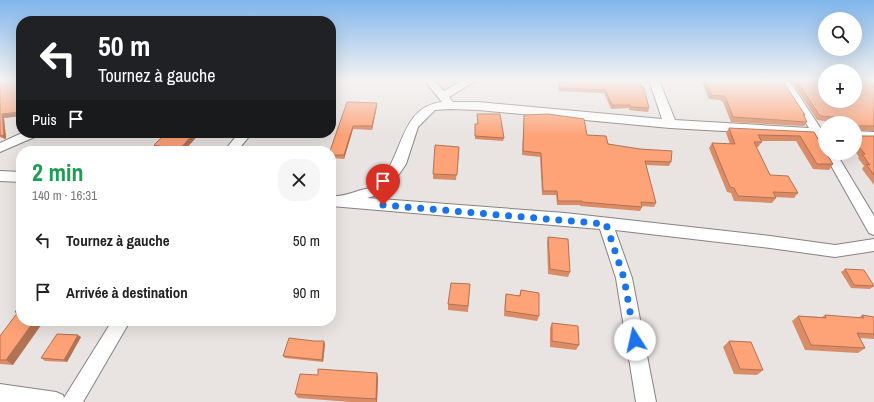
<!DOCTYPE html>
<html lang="fr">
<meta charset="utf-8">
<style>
body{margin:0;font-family:"Archivo Narrow",sans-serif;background:#f6f6f6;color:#222;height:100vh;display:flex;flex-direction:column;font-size:15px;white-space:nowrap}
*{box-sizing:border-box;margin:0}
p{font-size:13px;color:#767676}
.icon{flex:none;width:22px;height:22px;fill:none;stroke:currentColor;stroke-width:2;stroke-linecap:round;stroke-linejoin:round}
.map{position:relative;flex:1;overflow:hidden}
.details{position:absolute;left:16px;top:146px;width:320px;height:180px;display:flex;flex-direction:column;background:#fff;border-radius:16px;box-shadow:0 4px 16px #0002}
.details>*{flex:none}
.guide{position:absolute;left:16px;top:16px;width:320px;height:122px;border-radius:16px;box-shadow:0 4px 16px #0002;background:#202124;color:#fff;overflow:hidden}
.fabs{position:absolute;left:818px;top:12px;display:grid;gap:8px}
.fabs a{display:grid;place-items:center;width:44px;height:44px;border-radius:50%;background:#fff;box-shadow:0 4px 16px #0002;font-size:20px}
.pin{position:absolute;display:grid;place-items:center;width:34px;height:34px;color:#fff;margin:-41px -17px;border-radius:50% 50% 50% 0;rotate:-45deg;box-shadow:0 0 4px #0007}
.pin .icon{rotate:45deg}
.me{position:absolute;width:44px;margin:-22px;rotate:350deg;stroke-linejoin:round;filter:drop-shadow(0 0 3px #0008)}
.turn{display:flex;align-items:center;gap:14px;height:84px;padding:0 16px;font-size:18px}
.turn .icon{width:52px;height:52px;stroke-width:2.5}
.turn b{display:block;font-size:28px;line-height:34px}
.then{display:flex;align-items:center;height:38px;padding:0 16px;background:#0003;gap:8px;font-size:15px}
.round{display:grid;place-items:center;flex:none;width:42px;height:42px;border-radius:16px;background:#f6f6f6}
.headline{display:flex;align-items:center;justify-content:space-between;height:68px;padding:0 16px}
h1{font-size:24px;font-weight:700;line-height:30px;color:#1e9e55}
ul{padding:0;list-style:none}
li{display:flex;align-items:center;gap:12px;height:52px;padding:0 16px}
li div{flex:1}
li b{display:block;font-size:15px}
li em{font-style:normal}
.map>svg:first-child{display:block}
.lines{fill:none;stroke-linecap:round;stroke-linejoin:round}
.street-casing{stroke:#878280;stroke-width:2}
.street{fill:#fff;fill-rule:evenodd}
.wall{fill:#da8c67}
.shaded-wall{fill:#b27254}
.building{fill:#fea378;stroke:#b27254}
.route{stroke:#1a73e8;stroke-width:7;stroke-dasharray:0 12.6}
</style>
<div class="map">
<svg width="874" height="402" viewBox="0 0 874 402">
<rect width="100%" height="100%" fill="#e9e4e1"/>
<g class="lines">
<defs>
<g id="street">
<path d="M424 80H434L444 91 463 80H475L474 82 449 97 453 102H478L662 119 649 80H659L675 120 809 128 779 80H789L821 129H825V148L821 147 814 136 670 128 478 110 450 109 435 110 418 127 406 164 387 192 367 198 565 213 770 236 835 245 874 239V251L835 257 770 248 615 230 632 278 656 402H636L616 278 600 229 331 206V196C341 197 348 194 358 191 364 189 374 188 378 183 404 157 399 107 442 102Z"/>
<path d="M855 131 874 132V140L855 139Z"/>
<path d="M22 133H39L37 136 0 152V143Z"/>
<path d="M239 133H252L237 151H224Z"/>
<path d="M825 151V153H836L874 216V235L869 233 824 153Z"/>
<path d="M0 171 21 172V182L0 181Z"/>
<path d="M112 321H130L83 402H0V384L56 392 63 395 64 398Z"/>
</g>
</defs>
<use href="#street" class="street-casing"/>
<use href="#street" class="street"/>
</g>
<g class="wall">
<path d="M0 80H21V116L4 118 6 138 5 139 0 137Z"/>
<path d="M557 80H640L641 87 649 108 648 112 629 110V108L611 109 604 93 559 91Z"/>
<path d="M701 80H782L805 115 804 116 807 122 804 126 731 122 723 102 720 100 709 99Z"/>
<path d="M791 80H874V131L858 130V136H874V185L862 169 864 166 858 158 859 157 855 151V123H832L831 122 817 120Z"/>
<path d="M347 102 377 106 372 130 353 129 344 159 331 158V151Z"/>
<path d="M477 114 504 138 503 141 475 139V124H477Z"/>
<path d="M524 115 587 135 608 144 671 162 669 166 646 165 656 203 654 207 642 206V207L640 211 580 206V205H557L556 195H542L540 157 522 155Z"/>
<path d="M729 128 814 132 833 164 829 170 813 169 796 141H761L762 142 758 147H756L770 175 798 193 794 198 775 197 776 198 772 203 734 201 731 193 727 192 709 148 712 143 730 144 726 133Z"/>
<path d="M151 133H200L184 151H164L157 150 154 145 164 135Z"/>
<path d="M459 147 456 180 433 179V174Z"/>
<path d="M548 237 570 272 568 277 548 274 547 242Z"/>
<path d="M845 269 874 286 870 289 851 288 841 272Z"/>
<path d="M470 284 468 312 448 310V304Z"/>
<path d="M521 290 539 316 537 321 504 316 505 300 506 294 519 296Z"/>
<path d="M21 304 13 365 0 364V336L17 314 15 312Z"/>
<path d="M825 315 859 318 862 315 874 317V339L860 338 865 348 858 353 805 350 792 321 798 316 822 317Z"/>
<path d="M552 323 579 345 576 350 550 347V328Z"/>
<path d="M81 337 67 362 45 361 41 358Z"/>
<path d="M729 341 763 370 757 375 734 374 723 347Z"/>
<path d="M325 344 323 362 285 358 283 356Z"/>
<path d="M377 373 378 378 377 402H351L298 398 295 394 318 375Z"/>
</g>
<g class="shaded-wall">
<path d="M377 103V106L372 130V126Z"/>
<path d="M19 112 21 116 4 118 6 138 5 139 2 136V114Z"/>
<path d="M353 126V129L344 159V155Z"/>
<path d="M194 133H200L184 151H179V150Z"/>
<path d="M34 321H44L13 365 6 360Z"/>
<path d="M78 335 81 337 67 362 64 360Z"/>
<path d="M324 341 325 344 323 362 322 360Z"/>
<path d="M377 373 378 378 377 402H376V399Z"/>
</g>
<g class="building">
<path d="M0 80H21V113L19 112 2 114 4 135 2 136 0 135Z"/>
<path d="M559 80H640L641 87 644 88 649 108 631 107 630 105H612L605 90 560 88Z"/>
<path d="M705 80H782L805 115 803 114 807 122 733 117 726 98 723 96 711 95Z"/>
<path d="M796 80H825V101H855V80H874V126H858V136H874V175L866 164 870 165 862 154H865L855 142V123H839L834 117 820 116Z"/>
<path d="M347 102 377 103 372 126H353L344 155H331V151H330Z"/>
<path d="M477 114H500L504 138 475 136V124H478Z"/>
<path d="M548 114 584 119 587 135 606 136 608 144 640 149 672 151 671 162 645 161 656 203 641 202 642 207 582 202V201H558L557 191H543L541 153 523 151 524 115Z"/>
<path d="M729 128 814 132 825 151V153H826L833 164H817L800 136 758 135 762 142H754L770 175 788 176 798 193 773 192 776 198 738 196 734 188 730 187 712 143 735 144Z"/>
<path d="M166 133H194L179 150 154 145Z"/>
<path d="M435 145 459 147 457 175 433 174Z"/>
<path d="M548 237 568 239 570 272 550 269Z"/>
<path d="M845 269 864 270 874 286 854 285Z"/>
<path d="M451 283 470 284 468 306 448 304Z"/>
<path d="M521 290 539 293V316L505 311 506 294 520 296Z"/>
<path d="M21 304V321H34L6 360H0V336L18 312H15Z"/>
<path d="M825 315 864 318 862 315 874 317V334L857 333 865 348 811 345 798 316 826 318Z"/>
<path d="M552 323 578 326 579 345 552 341Z"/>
<path d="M57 334 78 335 64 360 41 358Z"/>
<path d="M289 338 314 341H324L322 360 283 356Z"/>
<path d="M729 341 751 342 763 370 740 369Z"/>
<path d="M318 369 377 373 376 399 295 394 300 374 318 375Z"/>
</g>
<linearGradient id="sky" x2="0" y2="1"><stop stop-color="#80b6ec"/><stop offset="0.59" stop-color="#f5f3f2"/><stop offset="1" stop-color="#f5f3f2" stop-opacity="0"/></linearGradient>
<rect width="874" height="136" fill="url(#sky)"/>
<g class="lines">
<path class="route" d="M383 205 606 224 624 278 635 340"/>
</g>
</svg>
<div class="fabs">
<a><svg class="icon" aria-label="search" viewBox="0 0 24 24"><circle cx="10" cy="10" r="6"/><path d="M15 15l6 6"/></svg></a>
<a>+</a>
<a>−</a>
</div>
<div class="pin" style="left:383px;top:205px;background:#d93025"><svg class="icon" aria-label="arrive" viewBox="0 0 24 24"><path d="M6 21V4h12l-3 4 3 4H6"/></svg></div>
<svg class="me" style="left:635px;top:340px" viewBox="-20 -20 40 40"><circle r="19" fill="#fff"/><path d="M0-13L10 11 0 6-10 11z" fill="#1a73e8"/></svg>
<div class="guide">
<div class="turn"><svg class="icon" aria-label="left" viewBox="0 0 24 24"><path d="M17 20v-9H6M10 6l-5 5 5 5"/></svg><div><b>50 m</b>Tournez à gauche</div></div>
<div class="then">Puis<svg class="icon" aria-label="arrive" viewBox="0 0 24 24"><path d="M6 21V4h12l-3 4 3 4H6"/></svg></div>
</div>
<section class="details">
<div class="headline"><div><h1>2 min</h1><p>140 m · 16:31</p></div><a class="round"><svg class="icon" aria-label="close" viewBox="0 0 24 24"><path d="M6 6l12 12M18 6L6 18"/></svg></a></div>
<ul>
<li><svg class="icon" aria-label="left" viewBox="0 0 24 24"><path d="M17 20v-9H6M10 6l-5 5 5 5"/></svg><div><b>Tournez à gauche</b></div><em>50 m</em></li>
<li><svg class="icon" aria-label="arrive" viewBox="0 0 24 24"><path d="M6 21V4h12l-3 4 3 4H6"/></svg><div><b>Arrivée à destination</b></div><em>90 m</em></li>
</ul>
</section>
</div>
